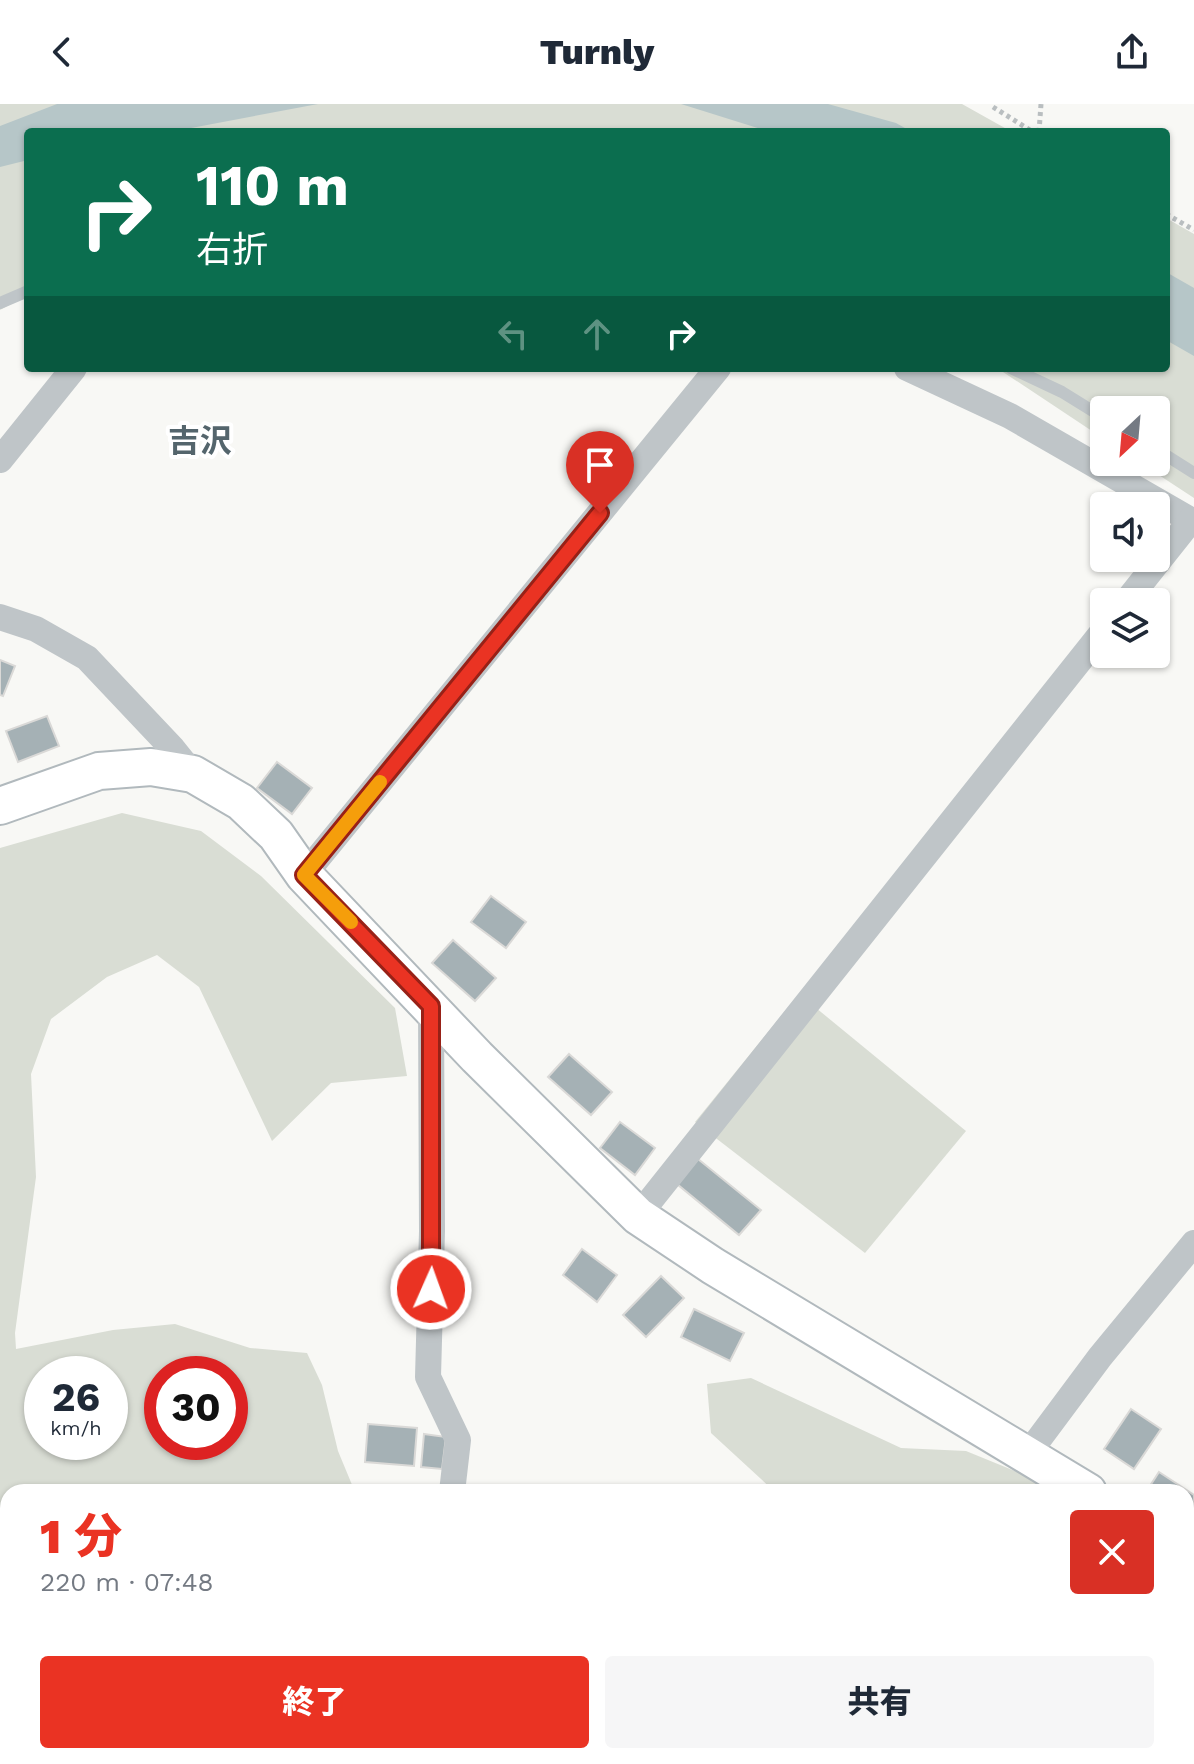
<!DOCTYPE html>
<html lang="ja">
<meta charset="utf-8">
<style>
body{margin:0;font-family:"Work Sans","Noto Sans JP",sans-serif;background:#f6f6f7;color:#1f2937;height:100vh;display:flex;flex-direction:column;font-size:30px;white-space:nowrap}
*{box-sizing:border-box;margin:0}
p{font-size:26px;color:#747a83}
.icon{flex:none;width:44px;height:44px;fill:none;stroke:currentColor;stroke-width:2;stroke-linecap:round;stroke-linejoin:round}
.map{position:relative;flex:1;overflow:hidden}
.details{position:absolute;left:0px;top:1380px;width:1194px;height:280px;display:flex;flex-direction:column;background:#fff;border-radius:24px 24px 0 0;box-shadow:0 2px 6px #0004}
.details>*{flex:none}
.top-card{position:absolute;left:24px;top:24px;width:1146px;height:244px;border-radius:8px;box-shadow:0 2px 6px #0004;background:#0b6e4f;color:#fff;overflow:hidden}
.needle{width:52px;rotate:206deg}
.controls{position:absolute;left:1090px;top:292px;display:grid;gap:16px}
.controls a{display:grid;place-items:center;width:80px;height:80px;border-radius:8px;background:#fff;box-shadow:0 2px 6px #0004;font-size:40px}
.speed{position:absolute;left:24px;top:1252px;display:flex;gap:16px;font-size:40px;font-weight:700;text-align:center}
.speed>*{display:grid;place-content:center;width:104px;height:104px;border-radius:50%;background:#fff;box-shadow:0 2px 6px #0004;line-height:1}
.speed small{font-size:20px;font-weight:400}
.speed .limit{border:12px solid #d22;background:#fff;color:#111}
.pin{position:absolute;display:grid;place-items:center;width:68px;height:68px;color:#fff;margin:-82px -34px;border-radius:50% 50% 50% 0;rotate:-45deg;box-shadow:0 0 8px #0007}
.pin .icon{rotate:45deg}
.me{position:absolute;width:88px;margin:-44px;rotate:2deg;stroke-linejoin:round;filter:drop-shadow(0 0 6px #0008)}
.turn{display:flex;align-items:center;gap:28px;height:168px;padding:0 40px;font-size:36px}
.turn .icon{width:104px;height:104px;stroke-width:2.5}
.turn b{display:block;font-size:56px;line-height:68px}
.lanes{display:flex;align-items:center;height:76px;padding:0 40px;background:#0003;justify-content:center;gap:40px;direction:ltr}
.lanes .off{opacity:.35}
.round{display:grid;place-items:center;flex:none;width:84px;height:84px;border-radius:8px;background:#f6f6f7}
.headline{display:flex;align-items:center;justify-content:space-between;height:136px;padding:0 40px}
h1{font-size:48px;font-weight:800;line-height:60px;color:#ea3323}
.button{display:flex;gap:16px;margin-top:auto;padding:16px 40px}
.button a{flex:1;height:92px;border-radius:8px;background:#ea3323;color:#fff;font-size:32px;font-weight:800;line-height:92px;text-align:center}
.button a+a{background:#f6f6f7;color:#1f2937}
header{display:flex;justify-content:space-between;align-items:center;height:104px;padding:0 40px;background:#fff;font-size:36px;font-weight:800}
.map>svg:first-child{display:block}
.green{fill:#d9ddd4;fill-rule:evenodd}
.water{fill:#b6c6c8}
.building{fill:#a5b1b5;stroke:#dad9d7;stroke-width:2}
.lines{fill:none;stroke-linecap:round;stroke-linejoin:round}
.secondary-casing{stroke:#b1b9bd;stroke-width:40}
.path{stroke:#b9bec0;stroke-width:5;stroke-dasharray:4 4;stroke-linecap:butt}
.lane{stroke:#bfc5c8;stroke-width:12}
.street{stroke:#bfc5c8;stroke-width:26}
.secondary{stroke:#fff;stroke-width:36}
.route-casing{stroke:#982117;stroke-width:20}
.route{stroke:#ea3323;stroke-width:14}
.slow{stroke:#f59e0b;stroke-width:14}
.labels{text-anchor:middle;stroke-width:8;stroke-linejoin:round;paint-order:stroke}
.quarter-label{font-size:32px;font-weight:bold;fill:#54656c;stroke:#fff}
</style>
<header><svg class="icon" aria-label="back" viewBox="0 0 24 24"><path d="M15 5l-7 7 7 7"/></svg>Turnly<svg class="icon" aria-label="share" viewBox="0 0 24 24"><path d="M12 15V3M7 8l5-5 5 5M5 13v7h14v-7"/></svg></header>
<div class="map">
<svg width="1194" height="1660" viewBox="0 0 1194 1660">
<rect width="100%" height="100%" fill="#f8f8f5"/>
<g class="green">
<path d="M0 0H962L1012 28H28V191L0 206Z"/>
<path d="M1166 114 1194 130V394L1139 358H1156V306H1104V335L997 264H1166Z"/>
<path d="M122 709 201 727 261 772 395 904 407 972 331 979 272 1037 199 883 157 851 107 873 51 915 31 970 36 1073 15 1229 16 1245 113 1226 175 1220 250 1244 307 1249 322 1281 338 1347 355 1388H8V1529L0 1527V744ZM110 1270V1338H42V1270ZM230 1270V1338H162V1270Z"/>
<path d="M799 890 966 1027 865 1149 695 1018Z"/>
<path d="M751 1274 901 1344 966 1347 1030 1373 1050 1388H775L711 1329 707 1280Z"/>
<path d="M1186 1500 1194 1507V1660H1015L1000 1652H1186Z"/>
<path d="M100 1652H352L327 1660H103Z"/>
</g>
<g class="water">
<path d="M57 0H318L170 28H28V56L0 63V22Z"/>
<path d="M681 0H828L896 19 912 28H770Z"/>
<path d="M1166 168 1194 184V252L1166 236Z"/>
</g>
<g class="building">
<path d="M0 556 15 562 3 592 0 591Z"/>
<path d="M47 612 59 642 18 658 6 627Z"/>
<path d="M277 658 312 684 292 710 257 684Z"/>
<path d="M491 792 526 818 506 844 471 818Z"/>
<path d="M453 836 496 874 475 897 432 859Z"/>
<path d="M569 950 612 988 591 1011 548 973Z"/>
<path d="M620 1018 655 1044 635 1071 600 1044Z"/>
<path d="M698 1055 761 1106 739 1131 677 1080Z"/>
<path d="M582 1145 617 1171 597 1198 563 1171Z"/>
<path d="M661 1172 684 1194 646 1233 623 1211Z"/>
<path d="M694 1205 744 1229 730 1257 681 1233Z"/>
<path d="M1131 1305 1161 1325 1134 1365 1104 1345Z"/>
<path d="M368 1320 417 1324 414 1362 365 1358Z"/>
<path d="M424 1330 446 1333 442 1365 421 1363Z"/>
<path d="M1159 1368 1194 1391V1432L1186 1427V1388H1146Z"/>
</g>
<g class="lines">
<defs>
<g id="secondary">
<path d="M0 702 99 667 151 663 193 670 241 698 276 731 304 771 477 953 638 1112 713 1162 1088 1388"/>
<path d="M1186 1448 1194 1453"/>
</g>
</defs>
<use href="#secondary" class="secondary-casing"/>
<g class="path">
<path d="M993 3 1033 28"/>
<path d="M1039 28 1041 0"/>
<path d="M1166 110 1194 126"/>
</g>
<g class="lane">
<path d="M0 199 28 187"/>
<path d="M1011 264 1062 288 1104 314"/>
<path d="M1156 345 1194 369"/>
</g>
<g class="street">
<path d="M907 264 1010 312 1194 418"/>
<path d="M0 356 74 264"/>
<path d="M1126 498 1191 416"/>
<path d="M0 513 36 525 87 554 173 645 193 670"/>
<path d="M304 771 718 264"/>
<path d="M431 902 432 1127 428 1273 458 1336 452 1388"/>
<path d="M638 1112 1104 526"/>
<path d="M1027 1351 1100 1253 1194 1139"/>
<path d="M352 1660 367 1652"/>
<path d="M388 1660 389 1652"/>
</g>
<use href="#secondary" class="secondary"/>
</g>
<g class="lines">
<defs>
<path id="route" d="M431 1185V902L304 771 600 409"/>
</defs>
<use href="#route" class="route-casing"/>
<use href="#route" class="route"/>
<path class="slow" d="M351 818 304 771 380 678"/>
</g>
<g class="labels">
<g class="quarter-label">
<text x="200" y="348">吉沢</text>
</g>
</g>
</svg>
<div class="controls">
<a><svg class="needle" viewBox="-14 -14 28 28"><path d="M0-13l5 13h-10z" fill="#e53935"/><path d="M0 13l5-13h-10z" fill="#747a83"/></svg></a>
<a><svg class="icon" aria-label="sound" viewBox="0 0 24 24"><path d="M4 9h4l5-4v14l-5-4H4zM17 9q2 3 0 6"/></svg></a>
<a><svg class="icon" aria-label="layers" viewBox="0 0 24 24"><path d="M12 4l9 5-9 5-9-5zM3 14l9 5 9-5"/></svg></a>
</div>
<div class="speed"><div>26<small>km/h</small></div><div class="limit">30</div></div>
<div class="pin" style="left:600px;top:409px;background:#d93025"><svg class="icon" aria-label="arrive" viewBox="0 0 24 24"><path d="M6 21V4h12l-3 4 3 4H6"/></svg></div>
<svg class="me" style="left:431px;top:1185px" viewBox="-20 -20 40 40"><circle r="17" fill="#ea3323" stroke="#fff" stroke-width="3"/><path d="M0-11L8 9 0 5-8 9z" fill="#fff"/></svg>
<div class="top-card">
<div class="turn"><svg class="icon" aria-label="right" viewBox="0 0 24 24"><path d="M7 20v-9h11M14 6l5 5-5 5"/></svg><div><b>110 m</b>右折</div></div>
<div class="lanes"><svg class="icon off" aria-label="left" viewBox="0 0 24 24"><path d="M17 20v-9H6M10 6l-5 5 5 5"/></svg><svg class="icon off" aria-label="ahead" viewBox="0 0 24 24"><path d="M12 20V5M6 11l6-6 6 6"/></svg><svg class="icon" aria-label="right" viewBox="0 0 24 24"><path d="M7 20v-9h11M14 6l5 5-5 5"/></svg></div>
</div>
<section class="details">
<div class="headline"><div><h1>1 分</h1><p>220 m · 07:48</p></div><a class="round" style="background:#d93025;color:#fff"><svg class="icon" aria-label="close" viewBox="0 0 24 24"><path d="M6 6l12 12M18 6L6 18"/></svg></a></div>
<div class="button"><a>終了</a><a>共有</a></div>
</section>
</div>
